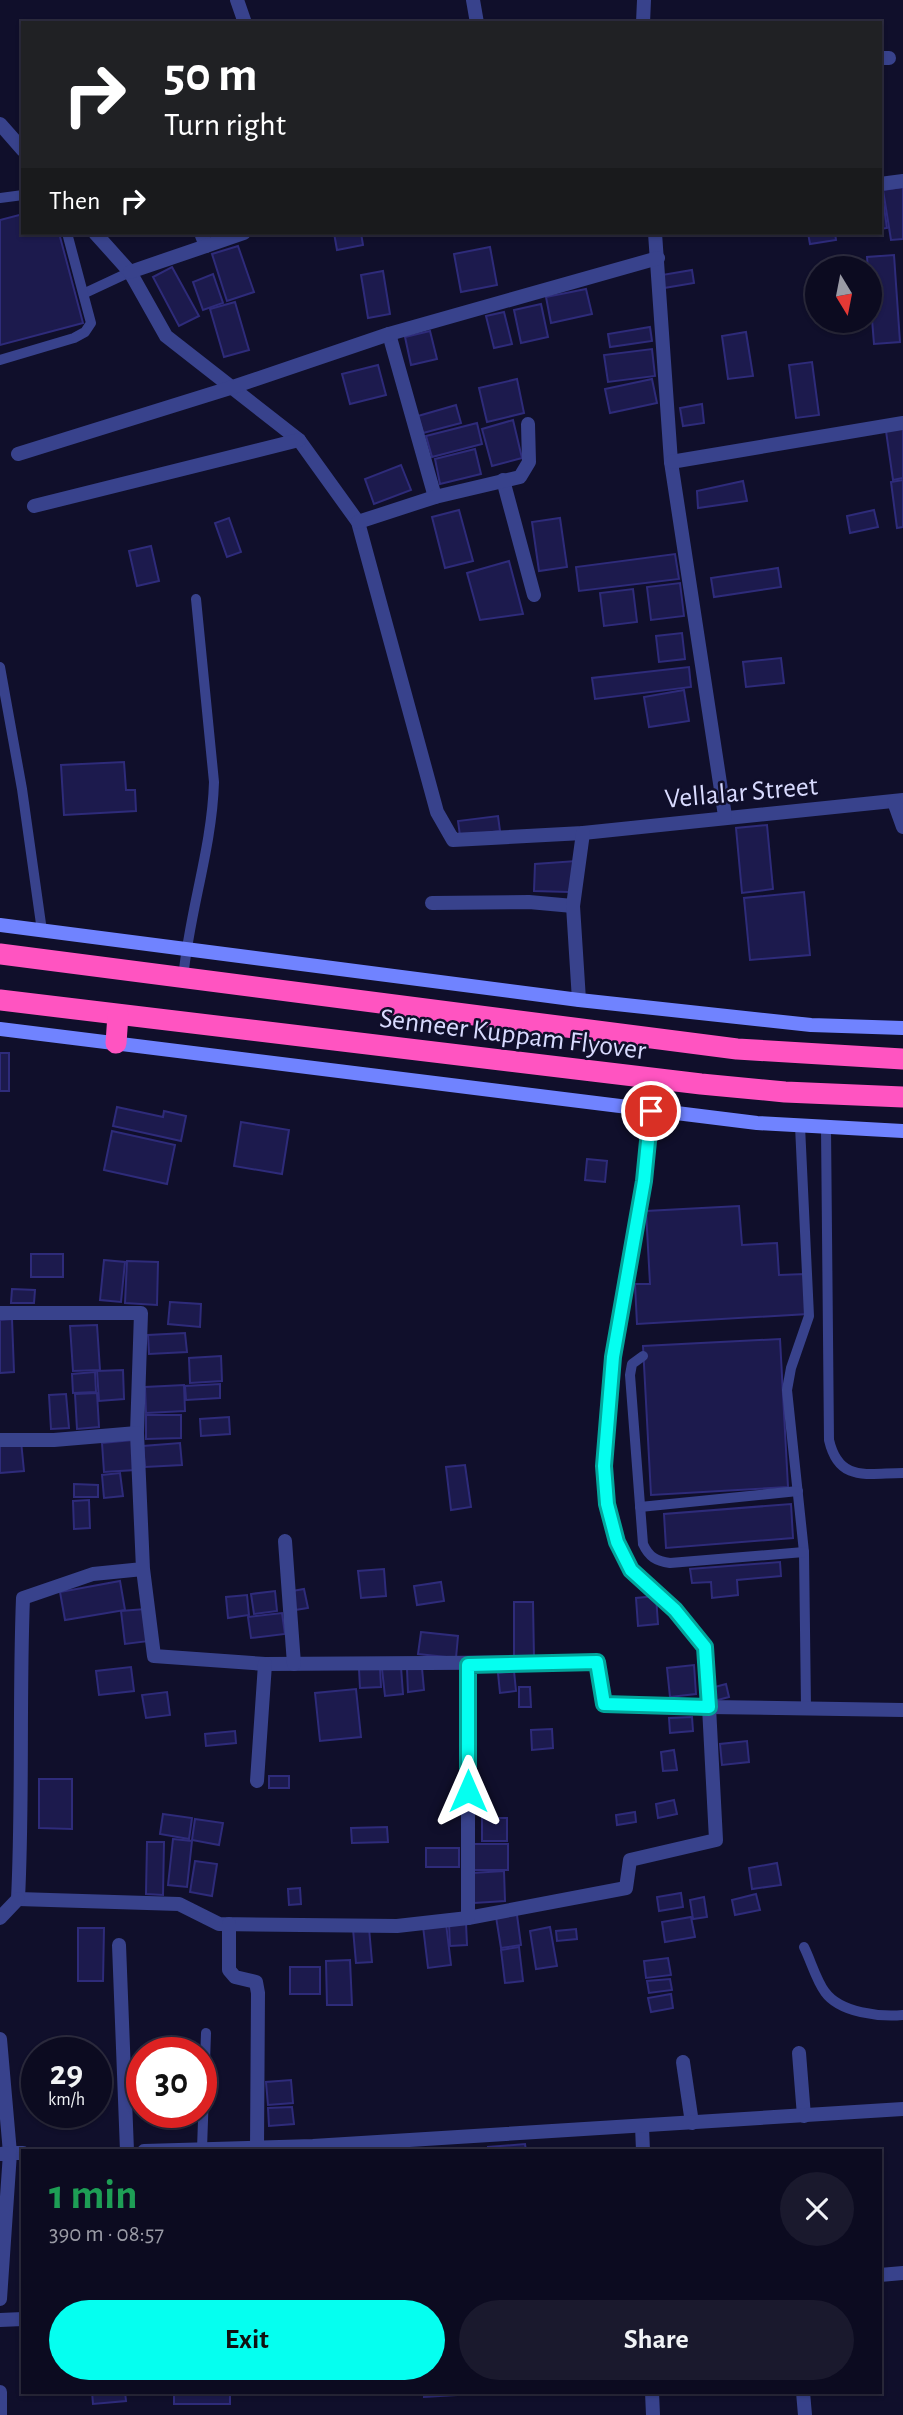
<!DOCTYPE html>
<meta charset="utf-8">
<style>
body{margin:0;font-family:"Alegreya Sans",sans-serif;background:#1a192d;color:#f1f3f6;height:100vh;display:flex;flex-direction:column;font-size:26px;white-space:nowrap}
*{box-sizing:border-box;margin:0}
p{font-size:23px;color:#9a9ba5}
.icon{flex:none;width:38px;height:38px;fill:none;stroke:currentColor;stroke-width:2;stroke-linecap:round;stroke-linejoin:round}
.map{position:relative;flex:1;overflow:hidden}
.sheet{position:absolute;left:21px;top:2149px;width:861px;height:245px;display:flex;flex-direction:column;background:#0c0b20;border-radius:0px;box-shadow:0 2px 5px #0004,0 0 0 2px #2c2b3e}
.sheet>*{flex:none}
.guide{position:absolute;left:21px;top:21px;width:861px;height:214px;border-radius:0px;box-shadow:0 2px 5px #0004,0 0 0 2px #2c2b3e;background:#202124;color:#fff;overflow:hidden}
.needle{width:46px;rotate:170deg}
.tools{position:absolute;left:805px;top:256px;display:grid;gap:14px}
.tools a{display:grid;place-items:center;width:77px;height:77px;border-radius:50%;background:#0c0b20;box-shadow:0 2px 5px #0004,0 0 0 2px #2c2b3e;font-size:35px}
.speed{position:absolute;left:21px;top:2037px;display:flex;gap:14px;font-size:35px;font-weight:700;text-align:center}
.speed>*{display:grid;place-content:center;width:91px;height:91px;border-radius:50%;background:#0c0b20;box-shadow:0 2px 5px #0004,0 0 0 2px #2c2b3e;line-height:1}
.speed small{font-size:18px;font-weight:400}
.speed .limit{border:10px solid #d22;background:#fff;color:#111}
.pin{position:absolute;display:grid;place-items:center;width:60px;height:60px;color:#fff;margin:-30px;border:4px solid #fff;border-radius:50%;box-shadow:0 2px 7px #0007}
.me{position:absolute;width:77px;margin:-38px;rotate:0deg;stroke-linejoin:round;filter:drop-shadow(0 0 5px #0008)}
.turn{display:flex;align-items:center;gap:24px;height:147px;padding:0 28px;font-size:32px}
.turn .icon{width:91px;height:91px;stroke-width:2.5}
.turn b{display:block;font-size:49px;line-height:60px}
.then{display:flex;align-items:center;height:66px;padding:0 28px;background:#0003;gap:14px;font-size:26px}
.round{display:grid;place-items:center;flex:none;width:74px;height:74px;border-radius:37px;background:#1a192d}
.overview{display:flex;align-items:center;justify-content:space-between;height:119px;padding:0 28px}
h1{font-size:42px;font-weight:700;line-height:52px;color:#1e9e55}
.button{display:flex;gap:14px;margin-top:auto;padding:14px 28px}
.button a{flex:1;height:80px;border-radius:42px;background:#05fff0;color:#111;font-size:28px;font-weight:700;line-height:80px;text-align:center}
.button a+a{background:#1a192d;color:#f1f3f6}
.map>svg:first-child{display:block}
.building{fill:#1c1a4d;stroke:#2e2b7a;stroke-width:2}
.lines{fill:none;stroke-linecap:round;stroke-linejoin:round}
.lane{stroke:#38428c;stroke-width:10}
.street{stroke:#38428c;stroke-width:14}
.secondary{stroke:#7083ff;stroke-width:14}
.highway{stroke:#ff54c1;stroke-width:21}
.route-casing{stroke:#03a69c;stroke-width:18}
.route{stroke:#05fff0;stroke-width:12}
.labels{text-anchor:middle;stroke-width:5;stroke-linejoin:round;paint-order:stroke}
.street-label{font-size:28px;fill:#d9dbff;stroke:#100f2b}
</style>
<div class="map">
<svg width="903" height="2415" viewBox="0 0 903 2415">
<rect width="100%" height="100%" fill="#100f2b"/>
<g class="building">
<path d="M903 187V239L891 240 883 190Z"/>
<path d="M882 193 887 228 880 229V194Z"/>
<path d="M23 214V233H59L83 323 0 345V220Z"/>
<path d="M334 233H361L363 245 337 250Z"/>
<path d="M808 233H835L836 240 810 244Z"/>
<path d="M238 246 254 292 227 301 212 254Z"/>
<path d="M490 247 497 285 461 292 454 254Z"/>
<path d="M894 255 900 342 874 344 867 257Z"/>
<path d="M172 267 199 316 179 326 153 277Z"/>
<path d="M692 270 694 283 664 288 662 275Z"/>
<path d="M383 271 390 314 368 318 361 275Z"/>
<path d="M213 274 223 303 203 310 193 282Z"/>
<path d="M586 289 592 314 551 323 546 297Z"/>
<path d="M235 302 249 350 224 357 210 309Z"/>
<path d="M541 304 548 337 521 343 514 310Z"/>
<path d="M504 312 512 344 494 348 486 316Z"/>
<path d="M650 327 652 341 610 347 608 334Z"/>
<path d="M430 331 437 359 411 365 405 337Z"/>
<path d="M746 332 753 376 728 379 722 336Z"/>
<path d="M652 349 655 376 608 382 604 355Z"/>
<path d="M812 362 819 415 796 418 789 365Z"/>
<path d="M378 365 386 395 350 404 342 374Z"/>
<path d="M517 379 524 413 487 422 479 388Z"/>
<path d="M652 379 657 403 610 413 605 389Z"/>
<path d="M702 404 704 423 683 426 680 408Z"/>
<path d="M456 405 461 423 423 433 418 416Z"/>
<path d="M513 420 522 458 492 466 482 429Z"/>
<path d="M477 423 482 444 432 457 426 436Z"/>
<path d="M903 428V478L893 480 886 431Z"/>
<path d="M475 449 481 474 440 484 435 459Z"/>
<path d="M401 465 411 490 374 504 365 479Z"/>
<path d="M903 480V527L897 528 891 482Z"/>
<path d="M743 481 747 501 698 508 697 491Z"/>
<path d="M459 510 473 561 445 568 432 517Z"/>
<path d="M874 510 878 527 850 533 847 516Z"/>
<path d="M229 518 241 552 227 557 215 523Z"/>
<path d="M560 518 567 567 539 571 532 522Z"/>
<path d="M151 546 159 581 137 586 129 551Z"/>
<path d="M675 554 679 579 579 591 576 567Z"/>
<path d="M509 561 523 614 480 620 467 573Z"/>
<path d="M778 568 781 587 714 597 711 578Z"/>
<path d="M680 583 684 616 651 620 647 587Z"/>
<path d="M633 589 637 622 604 626 600 593Z"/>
<path d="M682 633 685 659 659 662 656 636Z"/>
<path d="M781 658 784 683 746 687 743 662Z"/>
<path d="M689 667 691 687 595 699 592 678Z"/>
<path d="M684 690 689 721 649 727 644 697Z"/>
<path d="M124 762 126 790H135L136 811 64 815 61 765Z"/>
<path d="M498 816 500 831 460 836 458 821Z"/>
<path d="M767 825 773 889 742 893 736 828Z"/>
<path d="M576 861 569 892 534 891 535 864Z"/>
<path d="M804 892 810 955 750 960 744 898Z"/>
<rect x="0" y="1053" width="9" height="38"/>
<path d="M117 1107 163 1117 164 1111 186 1116 181 1141 113 1126Z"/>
<path d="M241 1122 289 1130 282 1174 234 1166Z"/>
<path d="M112 1131 175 1145 167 1184 104 1170Z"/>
<path d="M587 1159 607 1161 605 1182 585 1180Z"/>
<path d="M739 1206 742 1245 777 1243 779 1275 805 1274 808 1314 637 1324 635 1284H650L646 1211Z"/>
<rect x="31" y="1254" width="32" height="23"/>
<path d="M104 1260 125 1262 121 1302 100 1300Z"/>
<path d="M127 1261 158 1262 157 1305 125 1303Z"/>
<path d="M12 1289 35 1290 34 1303H11Z"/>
<path d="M170 1302 201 1304 200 1327 168 1324Z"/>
<path d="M12 1319 14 1372 0 1373V1320Z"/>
<path d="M97 1325 100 1370 73 1371 70 1326Z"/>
<path d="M185 1333 187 1352 149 1354 148 1335Z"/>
<path d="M780 1339 788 1487 651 1495 643 1346Z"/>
<path d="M221 1356 222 1381 190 1383 189 1358Z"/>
<path d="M123 1370 124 1399 99 1401 97 1371Z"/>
<path d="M95 1372 96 1392 73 1393 72 1374Z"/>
<path d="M220 1384V1398L186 1400 185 1386Z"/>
<path d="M184 1385 185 1411 146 1413 145 1387Z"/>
<path d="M97 1393 99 1427 77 1429 75 1394Z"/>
<path d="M66 1394 69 1428 51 1429 49 1395Z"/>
<path d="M146 1415H181V1438L146 1439Z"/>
<path d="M229 1417 230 1434 201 1436 200 1419Z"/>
<path d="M133 1440 135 1470 104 1472 102 1443Z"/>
<path d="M21 1441 24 1471 0 1473V1443Z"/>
<path d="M180 1443 182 1465 145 1467 143 1446Z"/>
<path d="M465 1465 471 1507 451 1510 446 1467Z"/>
<path d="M120 1473 123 1496 104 1498 102 1475Z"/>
<path d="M74 1484 98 1485V1497H74Z"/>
<path d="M89 1500 90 1528 74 1529 73 1501Z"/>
<path d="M791 1504 793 1538 666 1548 664 1514Z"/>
<path d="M780 1562 781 1576 737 1580 738 1595 712 1598 711 1582 692 1583 690 1569Z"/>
<path d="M384 1569 386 1596 361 1598 358 1571Z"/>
<path d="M120 1581 125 1610 65 1620 60 1592Z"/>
<path d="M441 1582 444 1601 417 1605 414 1586Z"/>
<path d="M304 1589 308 1608 295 1610 292 1591Z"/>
<path d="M275 1591 277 1611 254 1614 251 1594Z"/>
<path d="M247 1595 249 1615 228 1618 226 1597Z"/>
<path d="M656 1596 658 1624 638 1626 636 1598Z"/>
<path d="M514 1602H533L534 1659 514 1660Z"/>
<path d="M145 1609 149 1641 125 1644 121 1611Z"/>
<path d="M282 1613 285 1634 251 1638 248 1617Z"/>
<path d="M421 1632 458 1636 456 1658 418 1654Z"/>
<path d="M694 1665 696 1694 670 1697 667 1668Z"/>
<path d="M131 1667 134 1691 99 1695 96 1671Z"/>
<path d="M401 1667 403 1694 385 1696 382 1669Z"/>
<path d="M380 1668 381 1687 360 1688 359 1669Z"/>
<path d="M422 1668 424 1690 408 1692 407 1669Z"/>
<path d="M514 1671 516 1691 500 1693 498 1673Z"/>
<path d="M726 1684 729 1697 714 1701 711 1688Z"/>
<path d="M519 1687H530L531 1707H519Z"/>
<path d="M356 1689 361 1737 320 1741 315 1693Z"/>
<path d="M167 1692 170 1715 146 1718 142 1695Z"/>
<path d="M692 1717 693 1731 670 1733 669 1718Z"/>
<path d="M552 1729 553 1748 532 1750 531 1730Z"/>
<path d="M235 1731 236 1743 206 1746 205 1734Z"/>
<path d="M747 1741 749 1762 722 1765 720 1744Z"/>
<path d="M674 1750 677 1770 663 1771 661 1752Z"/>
<rect x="269" y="1776" width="20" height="12"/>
<path d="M39 1779H72V1829L39 1828Z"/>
<path d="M674 1800 677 1814 658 1818 656 1804Z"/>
<path d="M635 1812 636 1822 617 1825 616 1815Z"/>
<path d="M163 1814 192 1818 189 1839 160 1834Z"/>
<rect x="482" y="1818" width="25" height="23"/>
<path d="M195 1819 223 1823 219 1845 192 1840Z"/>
<path d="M387 1827 388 1842 352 1843 351 1828Z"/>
<path d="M173 1839 192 1841 187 1887 168 1885Z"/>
<path d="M147 1842H164L163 1895 146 1894Z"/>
<rect x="472" y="1844" width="36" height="26"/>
<rect x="426" y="1848" width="33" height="19"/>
<path d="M195 1861 217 1864 212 1896 190 1892Z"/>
<path d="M777 1863 781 1885 752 1889 749 1868Z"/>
<path d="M504 1871 505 1901 474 1903 472 1873Z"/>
<path d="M300 1888 301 1904 289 1905 288 1889Z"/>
<path d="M681 1893 683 1907 659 1911 657 1897Z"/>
<path d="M756 1894 760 1910 735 1915 732 1900Z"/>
<path d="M704 1897 707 1917 693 1919 690 1900Z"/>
<path d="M517 1915 521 1945 501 1948 496 1917Z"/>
<path d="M691 1917 695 1937 665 1942 662 1922Z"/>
<path d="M446 1923 451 1965 428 1968 423 1926Z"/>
<path d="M466 1923 467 1945 450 1946 449 1924Z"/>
<path d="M550 1927 557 1966 536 1969 530 1931Z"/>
<path d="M78 1928H104L103 1981H78Z"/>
<path d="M369 1928 372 1962 356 1963 353 1929Z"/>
<path d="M576 1929 577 1939 557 1941 556 1931Z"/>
<path d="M519 1947 523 1981 505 1983 501 1950Z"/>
<path d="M668 1958 671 1975 646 1978 644 1961Z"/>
<path d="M350 1960 352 2005H327L326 1961Z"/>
<rect x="290" y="1967" width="30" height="27"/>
<path d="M670 1979 672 1990 649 1993 647 1981Z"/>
<path d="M671 1994 673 2008 651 2012 648 1998Z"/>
<path d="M291 2080 293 2103 268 2105 266 2082Z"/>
<path d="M292 2107 294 2124 269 2126 268 2108Z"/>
<path d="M525 2144 526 2151H488V2147Z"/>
<path d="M92 2392H125L126 2401 93 2404Z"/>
<rect x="174" y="2392" width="56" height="12"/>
<path d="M424 2392H457V2395L424 2397Z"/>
</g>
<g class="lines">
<g class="lane">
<path d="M0 198 23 195"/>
<path d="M85 293 130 272"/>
<path d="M0 360 74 338 85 332 91 323 67 233"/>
<path d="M0 667 22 789 42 931"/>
<path d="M183 979C189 912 212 849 214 782L196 599"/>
<path d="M800 1126 809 1316 791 1368 787 1390 804 1552 806 1708"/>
<path d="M826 1128 829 1440C839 1483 867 1473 903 1473"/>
<path d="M643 1356 632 1364 630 1375 643 1544C649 1557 656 1561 670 1563L804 1552"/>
<path d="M640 1507 798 1491"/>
<path d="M804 1947C811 1961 816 1980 825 1992 840 2013 880 2017 903 2015"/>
<path d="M202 2149 206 2033"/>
</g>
<g class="street">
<path d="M237 0 245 23"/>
<path d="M473 0 477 23"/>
<path d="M643 23 644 0"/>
<path d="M880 58H889"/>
<path d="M0 124 23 150"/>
<path d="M880 184 903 181"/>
<path d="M95 233 130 272 166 336 299 440 358 522 437 812 453 840 583 833 903 800"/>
<path d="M201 233 206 246"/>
<path d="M655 233 671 462 725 816"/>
<path d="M130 272 244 233"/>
<path d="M389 334 435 497"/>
<path d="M18 454 230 388 389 334 658 258"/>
<path d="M671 462 903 423"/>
<path d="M503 480 534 595"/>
<path d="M34 506 299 440"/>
<path d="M358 522 435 497 520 477 529 462 528 424"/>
<path d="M894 802 903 827"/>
<path d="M432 903 529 902 573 906"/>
<path d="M579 1000 573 906 583 833"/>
<path d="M651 1110 644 1181 613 1357 604 1466 607 1504 617 1542 631 1570 675 1610 705 1647 709 1707 903 1710"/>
<path d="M0 1313H141L137 1433"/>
<path d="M0 1440H54L137 1433 143 1569 154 1656 265 1664 597 1662 604 1704 709 1707 716 1840 630 1860 626 1888 468 1918 397 1926 219 1924 179 1904 18 1899C23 1799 19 1698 23 1598L93 1574 143 1569"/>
<path d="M285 1541 294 1664"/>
<path d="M257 1781 265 1664"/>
<path d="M0 1918 18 1899"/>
<path d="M468 1918V1665"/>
<path d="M229 1924V1970L235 1977 256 1982 258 1993 257 2148"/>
<path d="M119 1945 127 2151"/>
<path d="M0 2039 10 2153H23"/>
<path d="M799 2053 804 2116"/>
<path d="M683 2062 692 2123"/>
<path d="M642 2126 643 2151"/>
<path d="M144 2151 313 2146 903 2109"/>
<path d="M0 2154 10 2153 0 2299"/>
<path d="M880 2275 903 2273"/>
<path d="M0 2320 23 2319"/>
<path d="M0 2392V2415"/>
<path d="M652 2392 653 2415"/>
<path d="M803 2392 805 2415"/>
</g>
<g class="secondary">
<path d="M0 925 579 1000 811 1025 903 1028"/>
<path d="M0 1029 757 1123 903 1131"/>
</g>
<g class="highway">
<path d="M0 954 737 1049 903 1059"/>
<path d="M0 1000 701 1084 785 1092 903 1097"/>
<path d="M116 1043 118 1015"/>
</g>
</g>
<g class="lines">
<defs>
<path id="route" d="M468 1791V1665L597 1662 604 1704 709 1707 705 1647 675 1610 631 1570 617 1542 607 1504 604 1466 613 1357 644 1181 651 1111"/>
</defs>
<use href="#route" class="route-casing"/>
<use href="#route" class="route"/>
</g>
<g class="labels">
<g class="street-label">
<text transform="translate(741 791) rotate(-5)" y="10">Vellalar Street</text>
<text transform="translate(513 1033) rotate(7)" y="10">Senneer Kuppam Flyover</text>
</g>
</g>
</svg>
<div class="tools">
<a><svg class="needle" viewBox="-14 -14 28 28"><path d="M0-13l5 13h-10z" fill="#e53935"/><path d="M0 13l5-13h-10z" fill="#9a9ba5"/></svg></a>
</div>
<div class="speed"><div>29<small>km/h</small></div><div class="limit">30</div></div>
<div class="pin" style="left:651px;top:1111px;background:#d93025"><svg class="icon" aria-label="arrive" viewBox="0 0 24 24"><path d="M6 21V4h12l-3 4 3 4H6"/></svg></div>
<svg class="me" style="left:468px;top:1791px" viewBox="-20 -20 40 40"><path d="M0-17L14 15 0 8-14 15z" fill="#05fff0" stroke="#fff" stroke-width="4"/></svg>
<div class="guide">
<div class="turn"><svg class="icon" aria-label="right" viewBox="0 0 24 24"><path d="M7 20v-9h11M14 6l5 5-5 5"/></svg><div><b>50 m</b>Turn right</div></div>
<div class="then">Then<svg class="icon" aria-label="right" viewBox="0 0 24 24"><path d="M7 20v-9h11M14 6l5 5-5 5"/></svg></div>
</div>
<section class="sheet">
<div class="overview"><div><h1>1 min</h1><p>390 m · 08:57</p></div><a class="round"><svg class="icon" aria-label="close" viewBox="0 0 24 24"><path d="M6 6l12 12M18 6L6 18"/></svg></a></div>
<div class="button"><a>Exit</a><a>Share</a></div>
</section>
</div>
